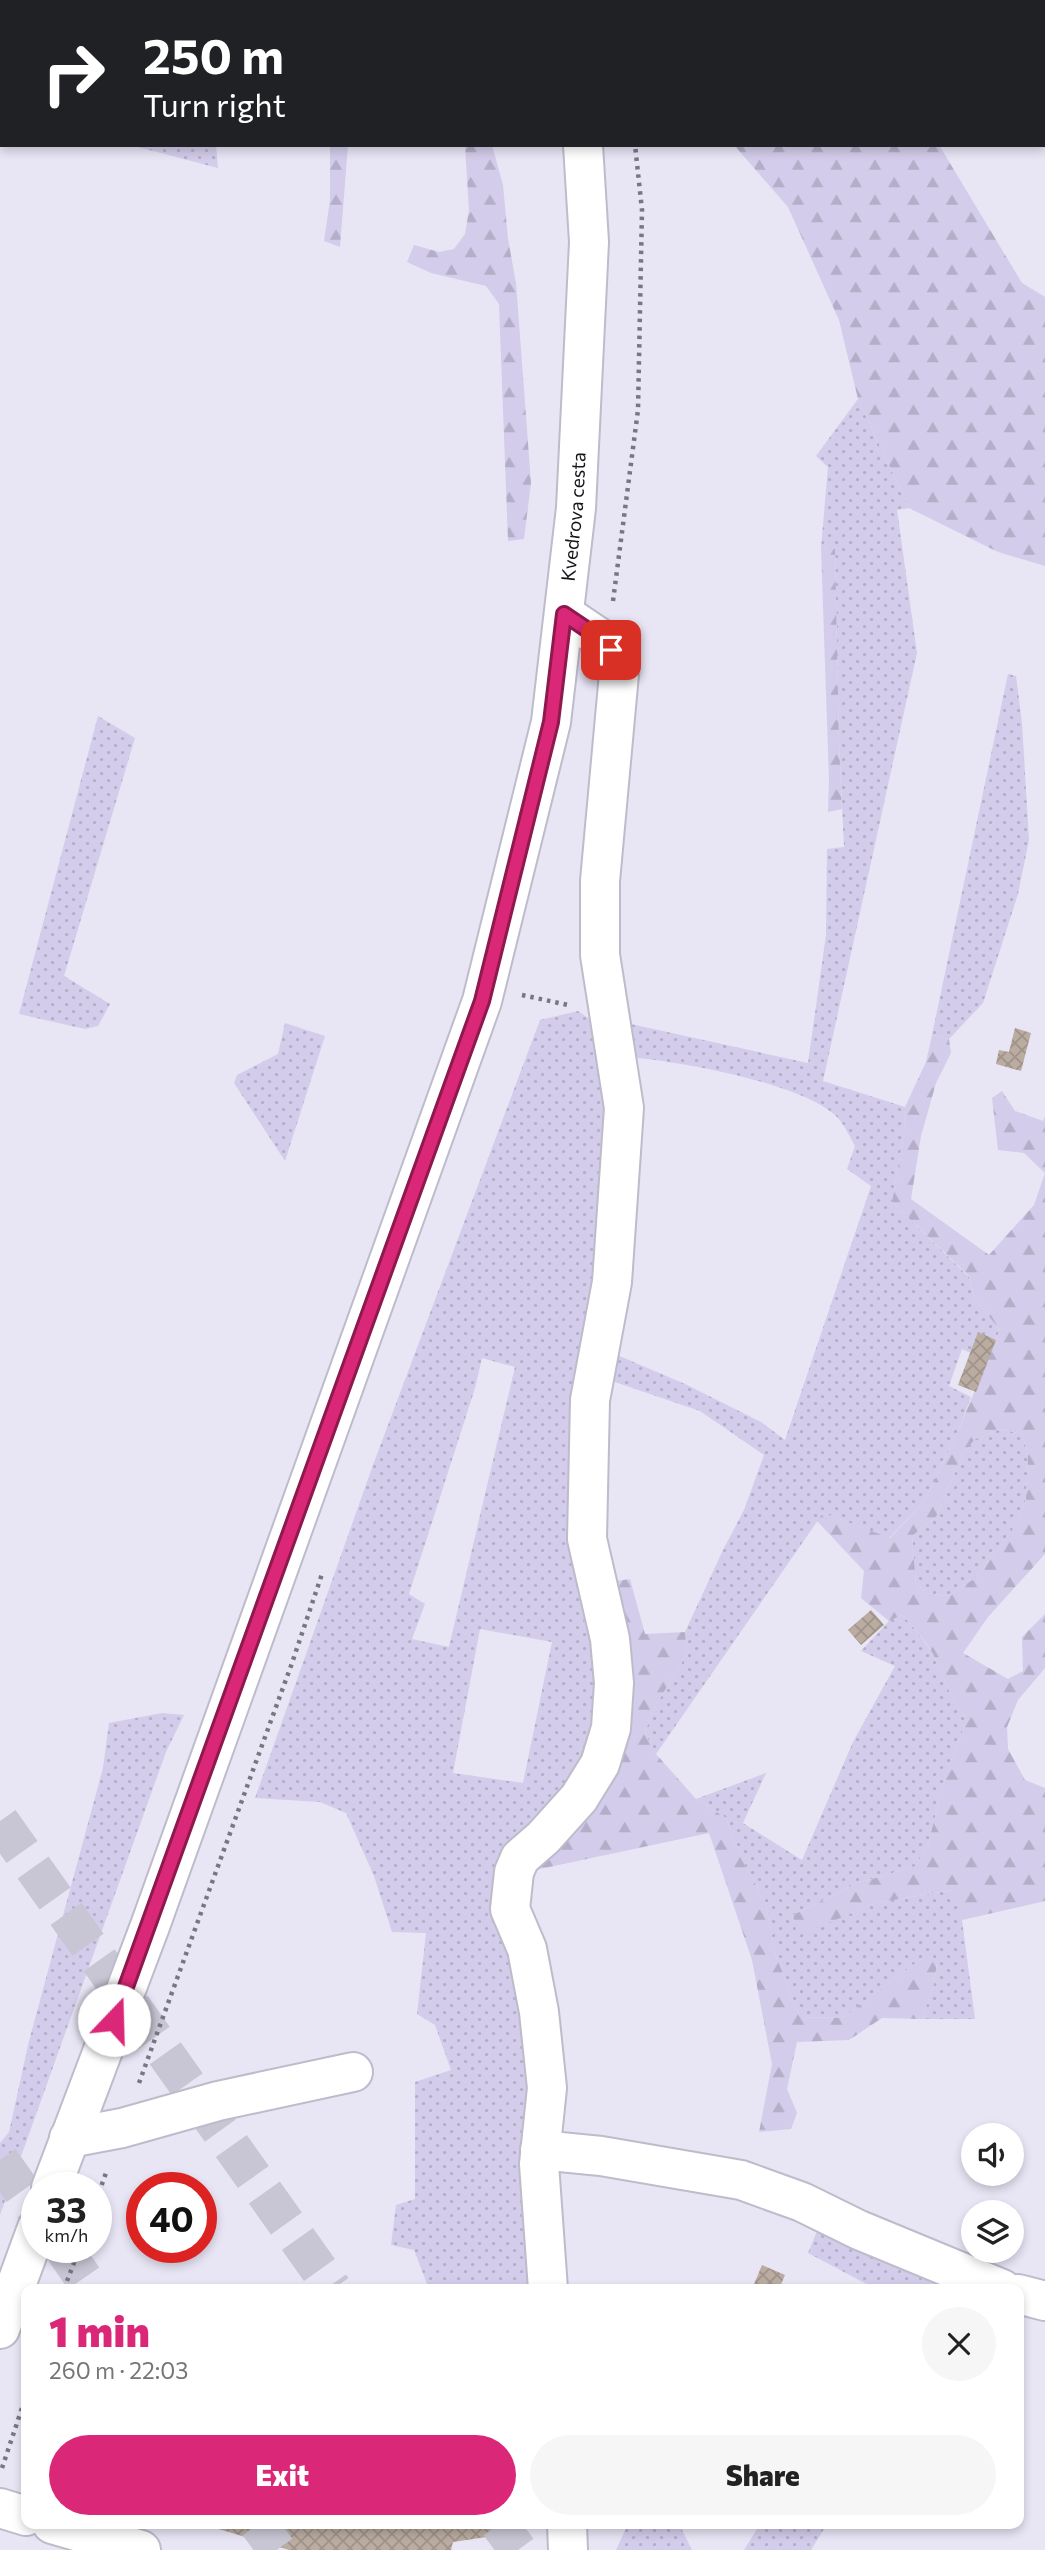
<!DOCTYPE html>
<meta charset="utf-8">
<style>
body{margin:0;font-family:Commissioner,sans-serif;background:#f6f6f6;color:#222;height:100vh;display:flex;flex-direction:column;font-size:26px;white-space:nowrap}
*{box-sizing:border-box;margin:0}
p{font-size:23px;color:#767676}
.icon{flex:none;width:38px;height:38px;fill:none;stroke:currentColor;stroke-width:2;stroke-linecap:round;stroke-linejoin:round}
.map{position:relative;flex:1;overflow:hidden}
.panel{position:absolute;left:21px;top:2284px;width:1003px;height:245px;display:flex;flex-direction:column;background:#fff;border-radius:14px;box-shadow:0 4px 10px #0003}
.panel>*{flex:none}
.top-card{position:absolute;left:0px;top:0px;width:1046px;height:147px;box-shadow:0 4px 10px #0003;background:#202124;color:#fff;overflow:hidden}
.controls{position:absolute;left:961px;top:2123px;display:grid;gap:14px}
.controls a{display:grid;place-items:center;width:63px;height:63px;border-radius:50%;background:#fff;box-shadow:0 4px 10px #0003;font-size:35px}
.speed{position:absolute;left:21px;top:2172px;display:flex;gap:14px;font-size:35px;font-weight:700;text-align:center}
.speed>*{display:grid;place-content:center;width:91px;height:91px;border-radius:50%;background:#fff;box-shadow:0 4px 10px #0003;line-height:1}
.speed small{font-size:18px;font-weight:400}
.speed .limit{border:10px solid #d22;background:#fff;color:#111}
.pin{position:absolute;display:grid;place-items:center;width:60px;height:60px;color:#fff;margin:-30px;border-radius:14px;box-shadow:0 4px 10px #0006}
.me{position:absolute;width:77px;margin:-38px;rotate:21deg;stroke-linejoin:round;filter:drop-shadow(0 0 5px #0008)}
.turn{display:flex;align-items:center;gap:24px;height:147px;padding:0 28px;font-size:32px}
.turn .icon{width:91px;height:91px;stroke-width:2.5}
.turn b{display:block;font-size:49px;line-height:60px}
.round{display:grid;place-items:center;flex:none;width:74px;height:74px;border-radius:37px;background:#f6f6f6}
.overview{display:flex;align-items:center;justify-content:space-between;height:119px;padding:0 28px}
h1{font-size:42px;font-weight:800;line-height:52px;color:#db2777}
.primary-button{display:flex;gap:14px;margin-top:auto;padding:14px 28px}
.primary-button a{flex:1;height:80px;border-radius:42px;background:#db2777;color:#fff;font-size:28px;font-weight:800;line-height:80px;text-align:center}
.primary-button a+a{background:#f6f6f6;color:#222}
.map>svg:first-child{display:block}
.grass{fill:url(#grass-dots);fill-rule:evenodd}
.forest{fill:url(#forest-firs);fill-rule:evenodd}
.building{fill:url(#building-cross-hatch)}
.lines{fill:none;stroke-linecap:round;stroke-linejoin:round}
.highway-tunnel{stroke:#c8c6d4;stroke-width:38;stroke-dasharray:38 19;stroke-linecap:butt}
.minor-casing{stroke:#bebbcb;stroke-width:42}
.path{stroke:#787681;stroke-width:4.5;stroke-dasharray:3.5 5;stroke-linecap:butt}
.minor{stroke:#fff;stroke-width:38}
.route-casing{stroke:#8e194d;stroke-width:18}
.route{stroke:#db2777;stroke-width:12}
.labels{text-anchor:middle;stroke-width:5;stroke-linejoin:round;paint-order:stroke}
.street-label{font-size:19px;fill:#16151b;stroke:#e8e5f5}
</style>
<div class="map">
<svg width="1045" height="2550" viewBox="0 0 1045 2550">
<defs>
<pattern id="grass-dots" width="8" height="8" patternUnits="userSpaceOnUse" patternTransform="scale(1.75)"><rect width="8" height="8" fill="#d3ccea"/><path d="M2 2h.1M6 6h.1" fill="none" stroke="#b4aec8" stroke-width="1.8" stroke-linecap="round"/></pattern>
<pattern id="forest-firs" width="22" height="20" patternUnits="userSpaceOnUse" patternTransform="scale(1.75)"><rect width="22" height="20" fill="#d3ccea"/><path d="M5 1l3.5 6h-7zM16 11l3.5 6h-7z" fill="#b4aec8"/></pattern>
<pattern id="building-cross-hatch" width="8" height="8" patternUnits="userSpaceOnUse" patternTransform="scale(1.75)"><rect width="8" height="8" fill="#baaca1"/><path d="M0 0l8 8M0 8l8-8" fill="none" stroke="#9f938a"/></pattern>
</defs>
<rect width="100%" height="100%" fill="#e8e5f5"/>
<g class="grass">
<path d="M130 145H216L218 168Z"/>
<path d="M858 399 909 508 897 510 917 653 823 1081 905 1107 904 1133 892 1202 969 1277 975 1299 1000 1330 986 1360 962 1349 949 1386 971 1397 958 1431 924 1502 889 1538 823 1513 656 1754 645 1734 651 1713 687 1654 685 1632 723 1550 744 1510 764 1455 700 1411 609 1380 610 1352 685 1384 761 1422 785 1440 871 1186 847 1169 855 1146C850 1137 845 1126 838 1118 805 1083 677 1061 628 1057L617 1021 808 1063 826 935 827 849 844 847 839 742 835 549 821 548 828 467 816 456Z"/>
<path d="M1008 674 1016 676 1022 723 1029 840 1018 894 983 1003 949 1039 932 1035Z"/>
<path d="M98 716 135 738 64 976 110 1004 98 1026 85 1029 19 1014Z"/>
<path d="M578 1011 598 1025 610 1084 606 1265 605 1654 585 1774 515 1849 540 2289H429L414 2250 391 2245 396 2205 415 2199V2082L451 2070 435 2025 417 2014 426 1933 392 1932 374 1876 346 1813 320 1802 255 1798 373 1465 540 1020ZM482 1358 515 1367 449 1647 412 1639 425 1604 409 1594 475 1388ZM480 1629 552 1642 523 1783 453 1773Z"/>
<path d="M285 1023 325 1036 285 1161 234 1083 237 1075 278 1054Z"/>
<path d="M1001 1429 1022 1434 1028 1455 1026 1499 1016 1525 977 1577 948 1596 926 1593 916 1583 912 1536 936 1517 963 1454 975 1439Z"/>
<path d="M902 1615C915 1628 927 1643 936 1660 945 1680 952 1703 967 1720L946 1774 928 1844 916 1866 855 1884 793 1915 798 1935 876 1903 953 1890 962 1920 975 2019H922L934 1983 937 1964 932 1956H925L842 2018 800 2017 776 1956 765 1901 742 1860 726 1818 696 1799 766 1773 743 1823 802 1860 853 1742 895 1666 861 1651 889 1621Z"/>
<path d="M162 1713 184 1715 166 1752 0 2215V2143L9 2132 29 2041 103 1768 109 1723Z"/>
<path d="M820 2224 973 2289H876L808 2253Z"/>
<path d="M628 2524H679L692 2550H616Z"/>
<path d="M760 2524H827L811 2550H744Z"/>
</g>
<g class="forest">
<path d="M634 0H848L849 2H636Z"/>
<path d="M330 145H348L340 247 324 241 330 200Z"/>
<path d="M465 145H492L503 185 508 239 516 283 531 483 524 539 508 541 499 304 486 286 431 273 407 262 414 245 439 252 454 249 465 234 469 210Z"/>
<path d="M734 145H939L1022 283 1045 297V566L998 552 909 508 858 399 839 320 788 207Z"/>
<path d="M821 548 835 549 839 742 842 809 828 812 829 779Z"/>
<path d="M932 1035 949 1039 951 1053 936 1083 921 1136 911 1199 989 1255 1034 1205 1045 1173 1024 1153 998 1150 992 1098 1002 1091 1015 1111 1043 1121 1045 1117V1554L988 1617 963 1653 1008 1679 1023 1671 1022 1637 1045 1614V1668L1018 1700 1007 1727 1008 1749 1025 1780 1045 1788V1901L962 1920 952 1890 876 1903 797 1936 793 1915 855 1884 916 1866 928 1844 946 1774 967 1720C952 1703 945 1680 936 1660 928 1643 915 1628 902 1615L889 1621 861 1598 864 1571 817 1521 823 1513 890 1538 924 1502 958 1431 1000 1330 975 1299 969 1276 892 1202 904 1133 905 1107 926 1062ZM1001 1429 1022 1434 1028 1455 1026 1499 1016 1525 977 1577 948 1596 926 1593 916 1583 912 1536 936 1517 963 1454 975 1439Z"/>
<path d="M630 1579 645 1634 685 1632 687 1654 651 1713 645 1734 656 1754 696 1799 726 1818 742 1860 765 1901 776 1956 800 2017 842 2018 925 1956H932L937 1963 934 1983 922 2019 882 2018 849 2040 797 2042 787 2089 797 2113 791 2129 759 2132 772 2064 752 1960 709 1833 521 1873 608 1775 610 1582Z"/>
</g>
<g class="building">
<path d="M1015 1028 1031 1033 1021 1071 996 1064 999 1050 1009 1052Z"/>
<path d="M978 1332 996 1340 976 1392 958 1385Z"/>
<path d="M871 1610 884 1625 861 1645 848 1630Z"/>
<path d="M762 2265 785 2275 779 2289H752Z"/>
<path d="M202 2524H495L493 2536 453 2542 451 2550H289Z"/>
</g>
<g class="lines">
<g class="highway-tunnel">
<path d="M0 1821 333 2289"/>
<path d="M0 2160 37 2212"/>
<path d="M62 2247 91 2289"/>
<path d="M258 2524 277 2550"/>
<path d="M499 2524 518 2550"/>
</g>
<defs>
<g id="minor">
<path d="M574 0V2"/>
<path d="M69 2138 122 2128 218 2101 353 2072"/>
<path d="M540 2150 601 2156 741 2180 802 2202 859 2230 1002 2289"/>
<path id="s1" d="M51 2188 150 1926 482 1001 551 722 576 508 589 242 583 145"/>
<path d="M548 2289 539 2164 547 2088 539 2012 527 1949 510 1909 514 1872 520 1858 543 1838 579 1798 600 1764 611 1728 614 1683 610 1639 587 1539 590 1400 612 1282 624 1108 600 955V881L620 663 604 641 564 614"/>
<path d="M1018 2294 1045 2301"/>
<path d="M0 2329 37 2228"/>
<path d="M0 2508 26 2516"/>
<path d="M52 2524 141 2550"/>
<path d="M567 2524 568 2550"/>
</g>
</defs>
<use href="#minor" class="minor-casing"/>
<g class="path">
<path d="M617 0 618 2"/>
<path d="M613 601 638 410 642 210 635 145"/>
<path d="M522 995 568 1005"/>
<path d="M139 2083 292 1663 323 1571"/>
<path d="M96 2201 107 2170"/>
<path d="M64 2289 80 2247"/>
<path d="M2 2468 26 2396"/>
</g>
<use href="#minor" class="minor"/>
</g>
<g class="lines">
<defs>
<path id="route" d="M114 2020 482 1001 551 722 564 614 604 641 611 650"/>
</defs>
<use href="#route" class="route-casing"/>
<use href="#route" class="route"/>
</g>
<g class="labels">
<g class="street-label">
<text dy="7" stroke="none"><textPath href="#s1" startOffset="1757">Kvedrova cesta</textPath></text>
</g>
</g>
</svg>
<div class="controls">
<a><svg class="icon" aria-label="sound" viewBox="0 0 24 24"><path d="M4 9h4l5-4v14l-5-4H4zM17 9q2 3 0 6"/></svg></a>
<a><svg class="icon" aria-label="layers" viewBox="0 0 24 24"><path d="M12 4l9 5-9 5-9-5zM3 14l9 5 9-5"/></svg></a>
</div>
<div class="speed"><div>33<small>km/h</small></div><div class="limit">40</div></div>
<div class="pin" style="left:611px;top:650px;background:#d93025"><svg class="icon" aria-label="arrive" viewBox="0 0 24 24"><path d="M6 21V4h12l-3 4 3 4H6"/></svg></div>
<svg class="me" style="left:114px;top:2020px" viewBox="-20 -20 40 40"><circle r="19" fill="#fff"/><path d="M0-13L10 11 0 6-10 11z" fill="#db2777"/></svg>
<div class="top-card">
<div class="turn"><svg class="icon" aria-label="right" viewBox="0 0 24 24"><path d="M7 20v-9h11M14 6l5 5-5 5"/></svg><div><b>250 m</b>Turn right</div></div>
</div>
<section class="panel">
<div class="overview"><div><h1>1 min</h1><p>260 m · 22:03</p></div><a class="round"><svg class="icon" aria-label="close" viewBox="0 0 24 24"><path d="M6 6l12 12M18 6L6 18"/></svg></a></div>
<div class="primary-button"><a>Exit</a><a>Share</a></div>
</section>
</div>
